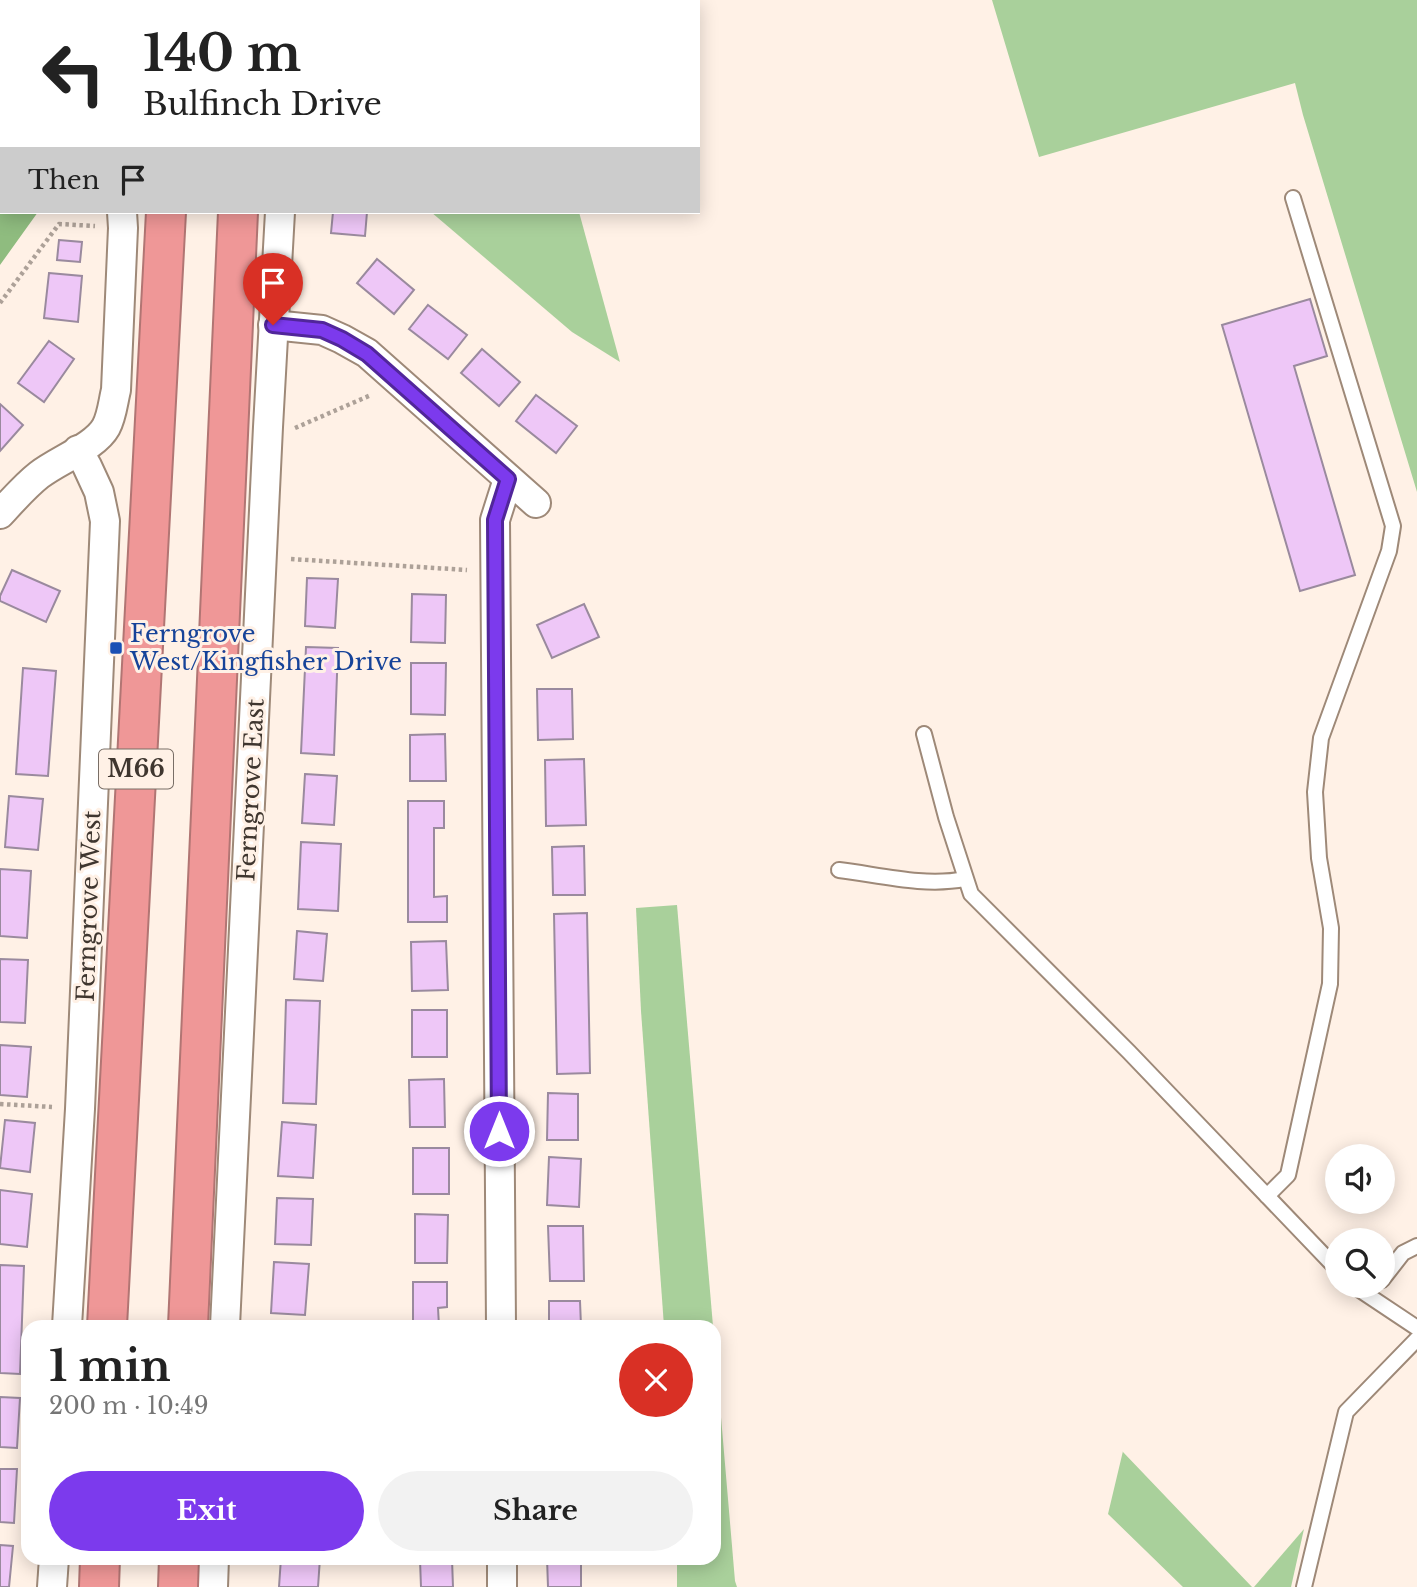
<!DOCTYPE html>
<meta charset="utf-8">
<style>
body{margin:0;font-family:"Libre Baskerville",serif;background:#f2f2f2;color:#222;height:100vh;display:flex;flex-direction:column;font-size:26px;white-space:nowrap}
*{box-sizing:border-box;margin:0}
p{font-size:23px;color:#767676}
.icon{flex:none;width:38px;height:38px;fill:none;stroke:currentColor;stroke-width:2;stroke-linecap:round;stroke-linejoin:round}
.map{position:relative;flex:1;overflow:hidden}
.drawer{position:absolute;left:21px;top:1320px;width:700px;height:245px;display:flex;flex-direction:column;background:#fff;border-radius:21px;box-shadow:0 4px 18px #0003}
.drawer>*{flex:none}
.guide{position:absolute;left:0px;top:0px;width:700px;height:214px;box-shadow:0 4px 18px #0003;background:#fff;color:#222;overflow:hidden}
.tools{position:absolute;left:1325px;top:1144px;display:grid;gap:14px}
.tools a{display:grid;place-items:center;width:70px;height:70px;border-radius:50%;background:#fff;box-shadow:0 4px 18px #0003;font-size:35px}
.pin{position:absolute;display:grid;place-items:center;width:60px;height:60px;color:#fff;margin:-72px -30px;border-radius:50% 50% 50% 0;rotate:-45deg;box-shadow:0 0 7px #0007}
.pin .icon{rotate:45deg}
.me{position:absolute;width:77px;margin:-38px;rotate:0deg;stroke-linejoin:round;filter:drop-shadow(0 0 5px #0008)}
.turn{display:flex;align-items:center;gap:24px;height:147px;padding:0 28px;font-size:32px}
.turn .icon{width:91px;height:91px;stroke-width:2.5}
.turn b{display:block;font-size:49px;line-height:60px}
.then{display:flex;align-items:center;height:66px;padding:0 28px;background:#0003;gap:14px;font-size:26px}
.round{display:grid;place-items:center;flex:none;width:74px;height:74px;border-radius:37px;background:#f2f2f2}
.summary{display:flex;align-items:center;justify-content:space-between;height:119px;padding:0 28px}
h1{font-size:42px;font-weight:800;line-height:52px}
.action{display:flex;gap:14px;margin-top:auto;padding:14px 28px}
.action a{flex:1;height:80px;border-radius:42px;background:#7c3aed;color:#fff;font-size:28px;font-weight:800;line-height:80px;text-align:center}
.action a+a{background:#f2f2f2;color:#222}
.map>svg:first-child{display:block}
.green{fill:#a9d09b}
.forest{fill:#8fbc7f}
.building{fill:#eec7f7;stroke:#9a8a9e;stroke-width:2}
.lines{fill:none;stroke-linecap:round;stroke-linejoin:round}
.service-casing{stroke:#9e8978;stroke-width:18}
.minor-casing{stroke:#9e8978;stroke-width:32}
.motorway-casing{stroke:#b17573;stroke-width:42}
.path{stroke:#ada198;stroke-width:4.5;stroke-dasharray:3.5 3.5;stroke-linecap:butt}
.service{stroke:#fff;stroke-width:14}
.minor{stroke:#fff;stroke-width:28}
.motorway{stroke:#ef9797;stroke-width:38}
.route-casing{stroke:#51269a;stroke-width:18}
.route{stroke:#7c3aed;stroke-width:12}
.transit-dot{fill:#1a4fb4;stroke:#fff1e6;stroke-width:2.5}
.labels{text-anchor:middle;stroke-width:6;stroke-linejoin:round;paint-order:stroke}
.shield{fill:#fff1e6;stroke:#796e66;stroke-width:2}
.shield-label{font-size:23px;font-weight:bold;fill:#3f362f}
.transit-label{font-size:24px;fill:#164399;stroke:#fff1e6;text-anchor:start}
.street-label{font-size:24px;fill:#3f362f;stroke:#fff1e6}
</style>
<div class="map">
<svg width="1417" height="1587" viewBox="0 0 1417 1587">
<rect width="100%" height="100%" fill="#fff1e6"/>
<g class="green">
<path d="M992 0H1417V492L1303 115 1295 83 1039 157Z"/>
<path d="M431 212H579L620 362 572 332Z"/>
<path d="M677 905 713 1326H664L641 1011 636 908Z"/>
<path d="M714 1335 735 1581 737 1587H677V1558H714Z"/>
<path d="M1123 1451V1452L1252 1587H1183L1108 1514Z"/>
<path d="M1304 1529 1291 1587H1254Z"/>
</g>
<path class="forest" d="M2 198V212H38L0 265V199Z"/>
<g class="building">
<path d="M333 212H367L365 236 331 233Z"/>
<path d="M59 240 82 242 80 262 57 260Z"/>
<path d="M377 259 414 290 394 314 357 283Z"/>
<path d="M49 273 82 276 78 322 44 318Z"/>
<path d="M1310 299 1327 356 1294 366 1355 575 1300 591 1222 325Z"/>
<path d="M428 305 467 335 448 359 409 329Z"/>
<path d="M49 341 74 359 44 402 18 383Z"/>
<path d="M482 349 520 382 499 406 461 373Z"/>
<path d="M536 395 577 426 556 453 516 421Z"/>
<path d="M0 404 23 425 0 451Z"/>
<path d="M12 570 60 591 46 622 0 601V596Z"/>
<path d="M307 578 338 579 335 628 305 626Z"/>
<path d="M412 594 446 595 445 643 411 642Z"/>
<path d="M584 604 599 637 552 658 537 625Z"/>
<path d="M306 647 338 648 334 755 301 753Z"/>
<path d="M411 663H446L445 715 411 714Z"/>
<path d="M23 668 56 671 48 776 16 774Z"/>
<path d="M537 689H572L573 739 538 740Z"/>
<path d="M445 734 446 781H410V735Z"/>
<path d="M584 759 586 825 546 826 545 760Z"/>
<path d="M305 774 337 776 334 825 302 823Z"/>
<path d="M9 796 43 799 38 850 5 847Z"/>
<path d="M408 801H444V828H434V897L447 896V922H408Z"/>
<path d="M301 842 341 844 338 911 298 909Z"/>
<path d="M584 846 585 895H553L552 847Z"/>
<path d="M0 869 31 871 27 938 0 936Z"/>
<path d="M587 913 590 1073 557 1074 554 914Z"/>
<path d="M297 931 327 934 323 981 294 979Z"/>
<path d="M446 941 448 990 412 991 411 942Z"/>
<path d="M0 959 28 960 25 1023 0 1022Z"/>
<path d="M286 1000 320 1001 316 1104 283 1103Z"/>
<rect x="412" y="1010" width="35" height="47"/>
<path d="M0 1045 31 1047 27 1097 0 1095Z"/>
<path d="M444 1079 445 1127H410L409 1080Z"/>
<path d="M548 1093 578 1094V1140H547Z"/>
<path d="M5 1120 35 1123 30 1172 0 1168Z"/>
<path d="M282 1122 316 1125 313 1178 278 1176Z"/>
<rect x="413" y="1148" width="36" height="46"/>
<path d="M549 1157 581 1159 579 1207 547 1205Z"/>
<path d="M0 1190 32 1194 27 1247 0 1244Z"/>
<path d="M277 1198 313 1199 311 1245 275 1244Z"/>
<path d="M415 1214 448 1215 447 1263H415Z"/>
<path d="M548 1226H583L584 1281H550Z"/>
<path d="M274 1262 309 1264 305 1315 271 1313Z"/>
<path d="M0 1265 24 1266 20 1374 0 1373Z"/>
<path d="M413 1282H447V1307L438 1308 439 1326H413Z"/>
<path d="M549 1301H580L581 1326H549Z"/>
<path d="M0 1397 20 1398 17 1448 0 1447Z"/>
<path d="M0 1469H17L14 1523 0 1522Z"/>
<path d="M0 1545 13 1546 9 1587H0Z"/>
<path d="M281 1558H320L318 1587H279Z"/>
<path d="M547 1558H581V1587H548Z"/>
<path d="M452 1559 453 1587H421L420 1560Z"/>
</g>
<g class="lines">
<defs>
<g id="service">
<path d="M924 734 946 817 971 894 1129 1052 1337 1269"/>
<path d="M839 870C880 875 924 887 965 879"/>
<path d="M1267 1196 1288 1175 1330 984 1331 928 1319 858 1315 792 1321 738 1389 551 1393 526 1293 198"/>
<path d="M1382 1280 1403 1253 1417 1246"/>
<path d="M1354 1286 1417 1328"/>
<path d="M1304 1587 1346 1412 1417 1339"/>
</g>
<g id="minor">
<path d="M109 0 110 2"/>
<path d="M304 2V0"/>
<path d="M273 325 322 330 342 339 367 353 536 503"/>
<path d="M0 514C12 501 25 486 39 475 58 460 95 447 106 427 112 416 113 402 116 390L123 228 122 212"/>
<path d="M67 1326 80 1109 105 521 99 492 87 466 78 450"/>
<path d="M225 1326 268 427 280 212"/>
<path d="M501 1326 495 520 508 479"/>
<path d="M502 1558V1587"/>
<path d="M52 1587 54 1558"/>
<path d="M213 1587 214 1558"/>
</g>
<g id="motorway">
<path d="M177 2V0"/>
<path d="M248 2V0"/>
<path d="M107 1326 166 212"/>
<path d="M188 1326 238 212"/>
<path d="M99 1587 100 1558"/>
<path d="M178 1587 179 1558"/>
</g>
</defs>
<use href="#service" class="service-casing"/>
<use href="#minor" class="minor-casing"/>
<use href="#motorway" class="motorway-casing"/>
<g class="path">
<path d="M0 303 59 224 95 226"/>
<path d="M295 428 371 395"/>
<path d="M291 559 467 570"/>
<path d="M0 1104 52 1107"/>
</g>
<use href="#service" class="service"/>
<use href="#minor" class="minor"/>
<use href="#motorway" class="motorway"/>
</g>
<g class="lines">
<defs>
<path id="route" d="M273 325 322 330 342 339 367 354 508 479 495 520 499 1131"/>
</defs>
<use href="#route" class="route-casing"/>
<use href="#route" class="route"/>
</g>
<rect class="transit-dot" x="109" y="641" width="14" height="14" rx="3.5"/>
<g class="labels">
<rect class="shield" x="99" y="749.5" width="74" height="39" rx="5"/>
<g class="shield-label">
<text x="136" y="777">M66</text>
</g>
<g class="transit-label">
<text x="130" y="642">Ferngrove<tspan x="130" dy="28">West/Kingfisher Drive</tspan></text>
</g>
<g class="street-label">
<text transform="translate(251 790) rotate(-87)" y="8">Ferngrove East</text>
<text transform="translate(89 906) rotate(-88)" y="8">Ferngrove West</text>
</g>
</g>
</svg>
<div class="tools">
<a><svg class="icon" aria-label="sound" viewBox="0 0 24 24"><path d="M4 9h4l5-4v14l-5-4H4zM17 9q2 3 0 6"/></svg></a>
<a><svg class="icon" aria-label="search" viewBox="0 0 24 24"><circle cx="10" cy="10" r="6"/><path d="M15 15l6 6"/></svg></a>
</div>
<div class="pin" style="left:273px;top:325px;background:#d93025"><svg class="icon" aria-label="arrive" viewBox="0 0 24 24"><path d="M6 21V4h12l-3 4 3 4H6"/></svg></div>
<svg class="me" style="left:499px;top:1131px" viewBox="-20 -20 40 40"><circle r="17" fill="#7c3aed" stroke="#fff" stroke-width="3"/><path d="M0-11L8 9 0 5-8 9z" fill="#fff"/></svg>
<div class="guide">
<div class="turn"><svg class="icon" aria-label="left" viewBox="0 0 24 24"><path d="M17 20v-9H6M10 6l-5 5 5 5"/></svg><div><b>140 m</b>Bulfinch Drive</div></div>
<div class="then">Then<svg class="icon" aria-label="arrive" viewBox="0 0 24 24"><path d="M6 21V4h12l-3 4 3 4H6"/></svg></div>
</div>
<section class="drawer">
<div class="summary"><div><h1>1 min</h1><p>200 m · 10:49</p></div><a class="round" style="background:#d93025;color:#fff"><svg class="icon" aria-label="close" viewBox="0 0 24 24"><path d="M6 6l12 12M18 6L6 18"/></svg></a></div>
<div class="action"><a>Exit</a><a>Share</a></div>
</section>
</div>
